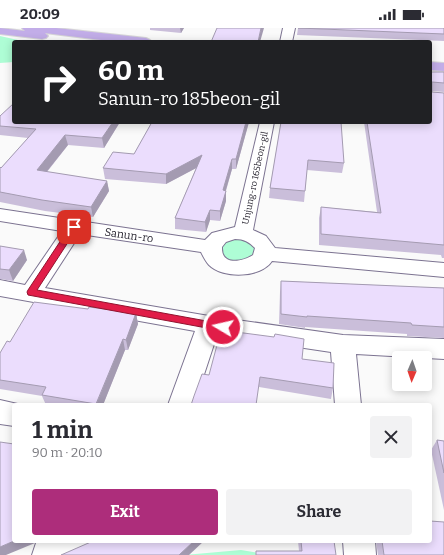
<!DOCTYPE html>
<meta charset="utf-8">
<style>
body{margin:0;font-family:Bitter,serif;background:#f2f2f3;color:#2b2b33;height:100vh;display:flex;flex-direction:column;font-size:15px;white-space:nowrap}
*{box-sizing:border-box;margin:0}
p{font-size:13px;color:#7c7c81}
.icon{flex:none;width:22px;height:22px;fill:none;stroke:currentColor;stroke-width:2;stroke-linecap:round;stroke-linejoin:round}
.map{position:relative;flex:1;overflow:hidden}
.panel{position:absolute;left:12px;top:375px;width:420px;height:140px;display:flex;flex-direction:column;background:#fff;border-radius:4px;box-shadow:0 2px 10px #0003}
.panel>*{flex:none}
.top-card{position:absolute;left:12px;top:12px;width:420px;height:84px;border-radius:4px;box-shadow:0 2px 10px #0003;background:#202124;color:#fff;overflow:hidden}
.needle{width:26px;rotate:182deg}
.controls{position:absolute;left:392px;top:323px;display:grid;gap:8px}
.controls a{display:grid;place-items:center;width:40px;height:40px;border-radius:4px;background:#fff;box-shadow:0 2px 10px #0003;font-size:20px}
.pin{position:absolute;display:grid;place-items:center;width:34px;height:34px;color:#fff;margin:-17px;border-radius:8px;box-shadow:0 2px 6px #0006}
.me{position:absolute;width:44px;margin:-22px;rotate:279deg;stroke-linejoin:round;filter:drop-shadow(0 0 3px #0008)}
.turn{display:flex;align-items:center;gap:14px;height:84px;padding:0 20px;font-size:18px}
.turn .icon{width:52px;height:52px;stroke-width:2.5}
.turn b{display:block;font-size:28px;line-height:34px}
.round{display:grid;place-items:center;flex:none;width:42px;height:42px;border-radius:4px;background:#f2f2f3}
.head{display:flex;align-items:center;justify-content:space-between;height:68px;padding:0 20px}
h1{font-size:24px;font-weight:700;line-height:30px}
.button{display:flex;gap:8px;margin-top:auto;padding:8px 20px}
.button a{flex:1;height:46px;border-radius:4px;background:#ad2d7b;color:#fff;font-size:16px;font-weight:700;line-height:46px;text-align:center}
.button a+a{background:#f2f2f3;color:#2b2b33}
.status{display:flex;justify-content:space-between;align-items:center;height:28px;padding:0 20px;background:#fff;direction:ltr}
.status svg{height:11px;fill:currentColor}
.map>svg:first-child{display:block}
.green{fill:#aefdd5}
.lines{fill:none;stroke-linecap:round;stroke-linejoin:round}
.minor-casing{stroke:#7c7391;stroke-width:2}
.major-casing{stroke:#d7d6d8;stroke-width:2}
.minor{fill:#fff;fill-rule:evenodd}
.major{fill:#c2ade8;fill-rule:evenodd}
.wall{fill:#cabeda}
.shaded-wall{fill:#a49bb1}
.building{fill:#ebddfd;stroke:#a49bb1}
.route{fill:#e11d48;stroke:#92132f}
.labels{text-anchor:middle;stroke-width:3;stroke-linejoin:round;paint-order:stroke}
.far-street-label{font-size:9px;fill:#201d29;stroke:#fff}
.street-label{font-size:11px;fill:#201d29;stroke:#fff}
</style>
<div class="status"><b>20:09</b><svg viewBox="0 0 49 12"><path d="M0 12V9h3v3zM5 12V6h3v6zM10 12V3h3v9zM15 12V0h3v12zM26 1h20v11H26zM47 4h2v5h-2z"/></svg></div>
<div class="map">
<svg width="444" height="527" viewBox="0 0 444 527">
<rect width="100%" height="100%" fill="#fafafa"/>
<g class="green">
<path d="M0 8 27 14H14V34L0 35Z"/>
<path d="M236 211 246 212 256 221 254 228 235 234 225 230 220 220 226 214Z"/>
<path d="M241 522 270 527H184Z"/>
</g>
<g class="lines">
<defs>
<g id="minor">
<path d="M283 0H295L292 14H280Z"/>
<path d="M260 94H274L253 202 266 208 275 220 444 235V249L272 233C261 250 223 251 209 237 206 234 203 228 201 224L80 206 45 260 209 288 343 307 444 311V331L356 326 361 377H335L331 324 217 307 194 377H168L195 303 0 268V252L25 257 62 203 0 193V181L205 212 212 205 235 199ZM235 211C244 211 249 214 255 220L253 227C242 234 221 238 222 219L226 214Z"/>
<path d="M0 372 22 377H14V398L0 396Z"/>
<path d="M42 513H89L84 524 81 527H32L36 515Z"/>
<path d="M343 513H375L376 527H344Z"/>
</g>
<g id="major">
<path d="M0 0 25 3 22 0H56L146 10 150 12 152 14H117L45 5 48 8 46 10 42 11 0 6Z"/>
<path d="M430 34 444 35V43L430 42Z"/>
</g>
</defs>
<use href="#minor" class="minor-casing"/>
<use href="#major" class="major-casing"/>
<use href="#minor" class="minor"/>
<use href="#major" class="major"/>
</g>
<g class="wall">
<path d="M150 0H184L181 5 150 2Z"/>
<path d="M298 0H444V13L297 7Z"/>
<path d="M430 44H444V64L432 63V64L444 65V230H442L441 227 319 217V190L321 179 377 184 364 94H430Z"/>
<path d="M0 88 120 94 104 120 68 117 47 144 107 153 109 163 93 189 45 183 0 174V139L1 140 28 110 0 107Z"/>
<path d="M152 94H249L236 141H232L226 163V173L220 193 210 192 206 204 175 201V190L196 140 166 156 105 151 103 140 134 126Z"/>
<path d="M281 94 344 135 342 145 307 142 304 174 269 170 270 160Z"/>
<path d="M0 218 27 232 13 253 0 251Z"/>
<path d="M281 253 444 260V310L407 308V306L305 299V300L279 296 280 264Z"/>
<path d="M88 281 136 285 138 296 128 322H125L103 377H46L42 368 0 361V325L10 314Z"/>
<path d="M302 331 333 360 331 371 259 359 209 347Z"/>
<path d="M437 412 444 413V482L431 422Z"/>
<path d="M298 513H334L336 527H256V523H299Z"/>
<path d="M376 513H430L444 527H378Z"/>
</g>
<g class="shaded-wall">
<path d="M180 0H184L181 5Z"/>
<path d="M261 0H264L260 14H258Z"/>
<path d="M113 94H120L104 120 102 110Z"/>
<path d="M246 94H249L236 141V131Z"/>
<path d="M65 107 68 117 40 152 37 142Z"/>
<path d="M202 127V137L166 156V146Z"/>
<path d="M232 131V141L225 165 226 163V173L220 193V183L223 162Z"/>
<path d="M107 153 109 163 93 189 91 179Z"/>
<path d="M210 182V192L206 204 205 194Z"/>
<path d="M24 222 27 232 13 253 9 242Z"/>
<path d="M136 285 138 296 128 322 126 312Z"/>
<path d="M123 311 125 322 103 377H96Z"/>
<path d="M14 513H36L35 515 6 527H0V519Z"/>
<path d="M194 513H204L189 527H179Z"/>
</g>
<g class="building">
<path d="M217 0H261L258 14H211Z"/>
<path d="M298 0H444V6Z"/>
<path d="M430 44H444V55L432 54V64L444 65V217L321 206V179L381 185 367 94H430Z"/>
<path d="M14 75V94H113L102 110 65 107 37 142 107 153 91 179 42 172 0 164V139L1 140 36 101 0 98V88Z"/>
<path d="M152 94H246L236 131H232L223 162 226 163 220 183 210 182 205 194 175 190 202 127 166 146 103 140 113 124 134 126Z"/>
<path d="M281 94H341L344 135 308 132 305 163 270 160Z"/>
<path d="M0 218 24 222 9 242 0 241Z"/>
<path d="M281 253 444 260V299L412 297 411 295 307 288V289L281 286Z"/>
<path d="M34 274 88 281 89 279 136 285 126 312 123 311 96 376 42 367 46 359 0 352V325L7 313 10 314Z"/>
<path d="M221 302 274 309 275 306 304 311 302 331 334 335 333 360 260 349 256 377H191L194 368 202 346 209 347Z"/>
<path d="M437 412 444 413V445Z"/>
<path d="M0 414 14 416V513L0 519Z"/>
<path d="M430 493 444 494V527H384L382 513H430Z"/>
<path d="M93 513H194L179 527H61Z"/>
<path d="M301 513H334L336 527H256V523H302Z"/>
</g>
<path class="route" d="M74 196 78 199 37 262 223 296 226 297 228 299 226 302 223 303 28 267 27 264 28 262 71 197Z"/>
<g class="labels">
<g class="far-street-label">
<text transform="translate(255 150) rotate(-78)" y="3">Unjung-ro 165beon-gil</text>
</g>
<g class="street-label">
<text transform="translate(129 207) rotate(8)" y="4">Sanun-ro</text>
</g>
</g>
</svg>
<div class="controls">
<a><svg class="needle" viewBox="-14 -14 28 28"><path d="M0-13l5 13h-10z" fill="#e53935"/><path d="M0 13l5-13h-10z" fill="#7c7c81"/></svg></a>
</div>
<div class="pin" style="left:74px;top:199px;background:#d93025"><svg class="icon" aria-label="arrive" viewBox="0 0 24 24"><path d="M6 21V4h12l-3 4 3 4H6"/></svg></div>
<svg class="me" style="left:223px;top:299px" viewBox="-20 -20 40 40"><circle r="17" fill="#e11d48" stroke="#fff" stroke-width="3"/><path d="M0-11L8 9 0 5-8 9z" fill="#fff"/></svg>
<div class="top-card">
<div class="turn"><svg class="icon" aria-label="right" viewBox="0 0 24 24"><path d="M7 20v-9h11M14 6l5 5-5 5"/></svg><div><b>60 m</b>Sanun-ro 185beon-gil</div></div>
</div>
<section class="panel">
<div class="head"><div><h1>1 min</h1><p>90 m · 20:10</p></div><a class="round"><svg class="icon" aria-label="close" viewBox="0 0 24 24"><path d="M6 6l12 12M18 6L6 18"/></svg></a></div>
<div class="button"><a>Exit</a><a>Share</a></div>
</section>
</div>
